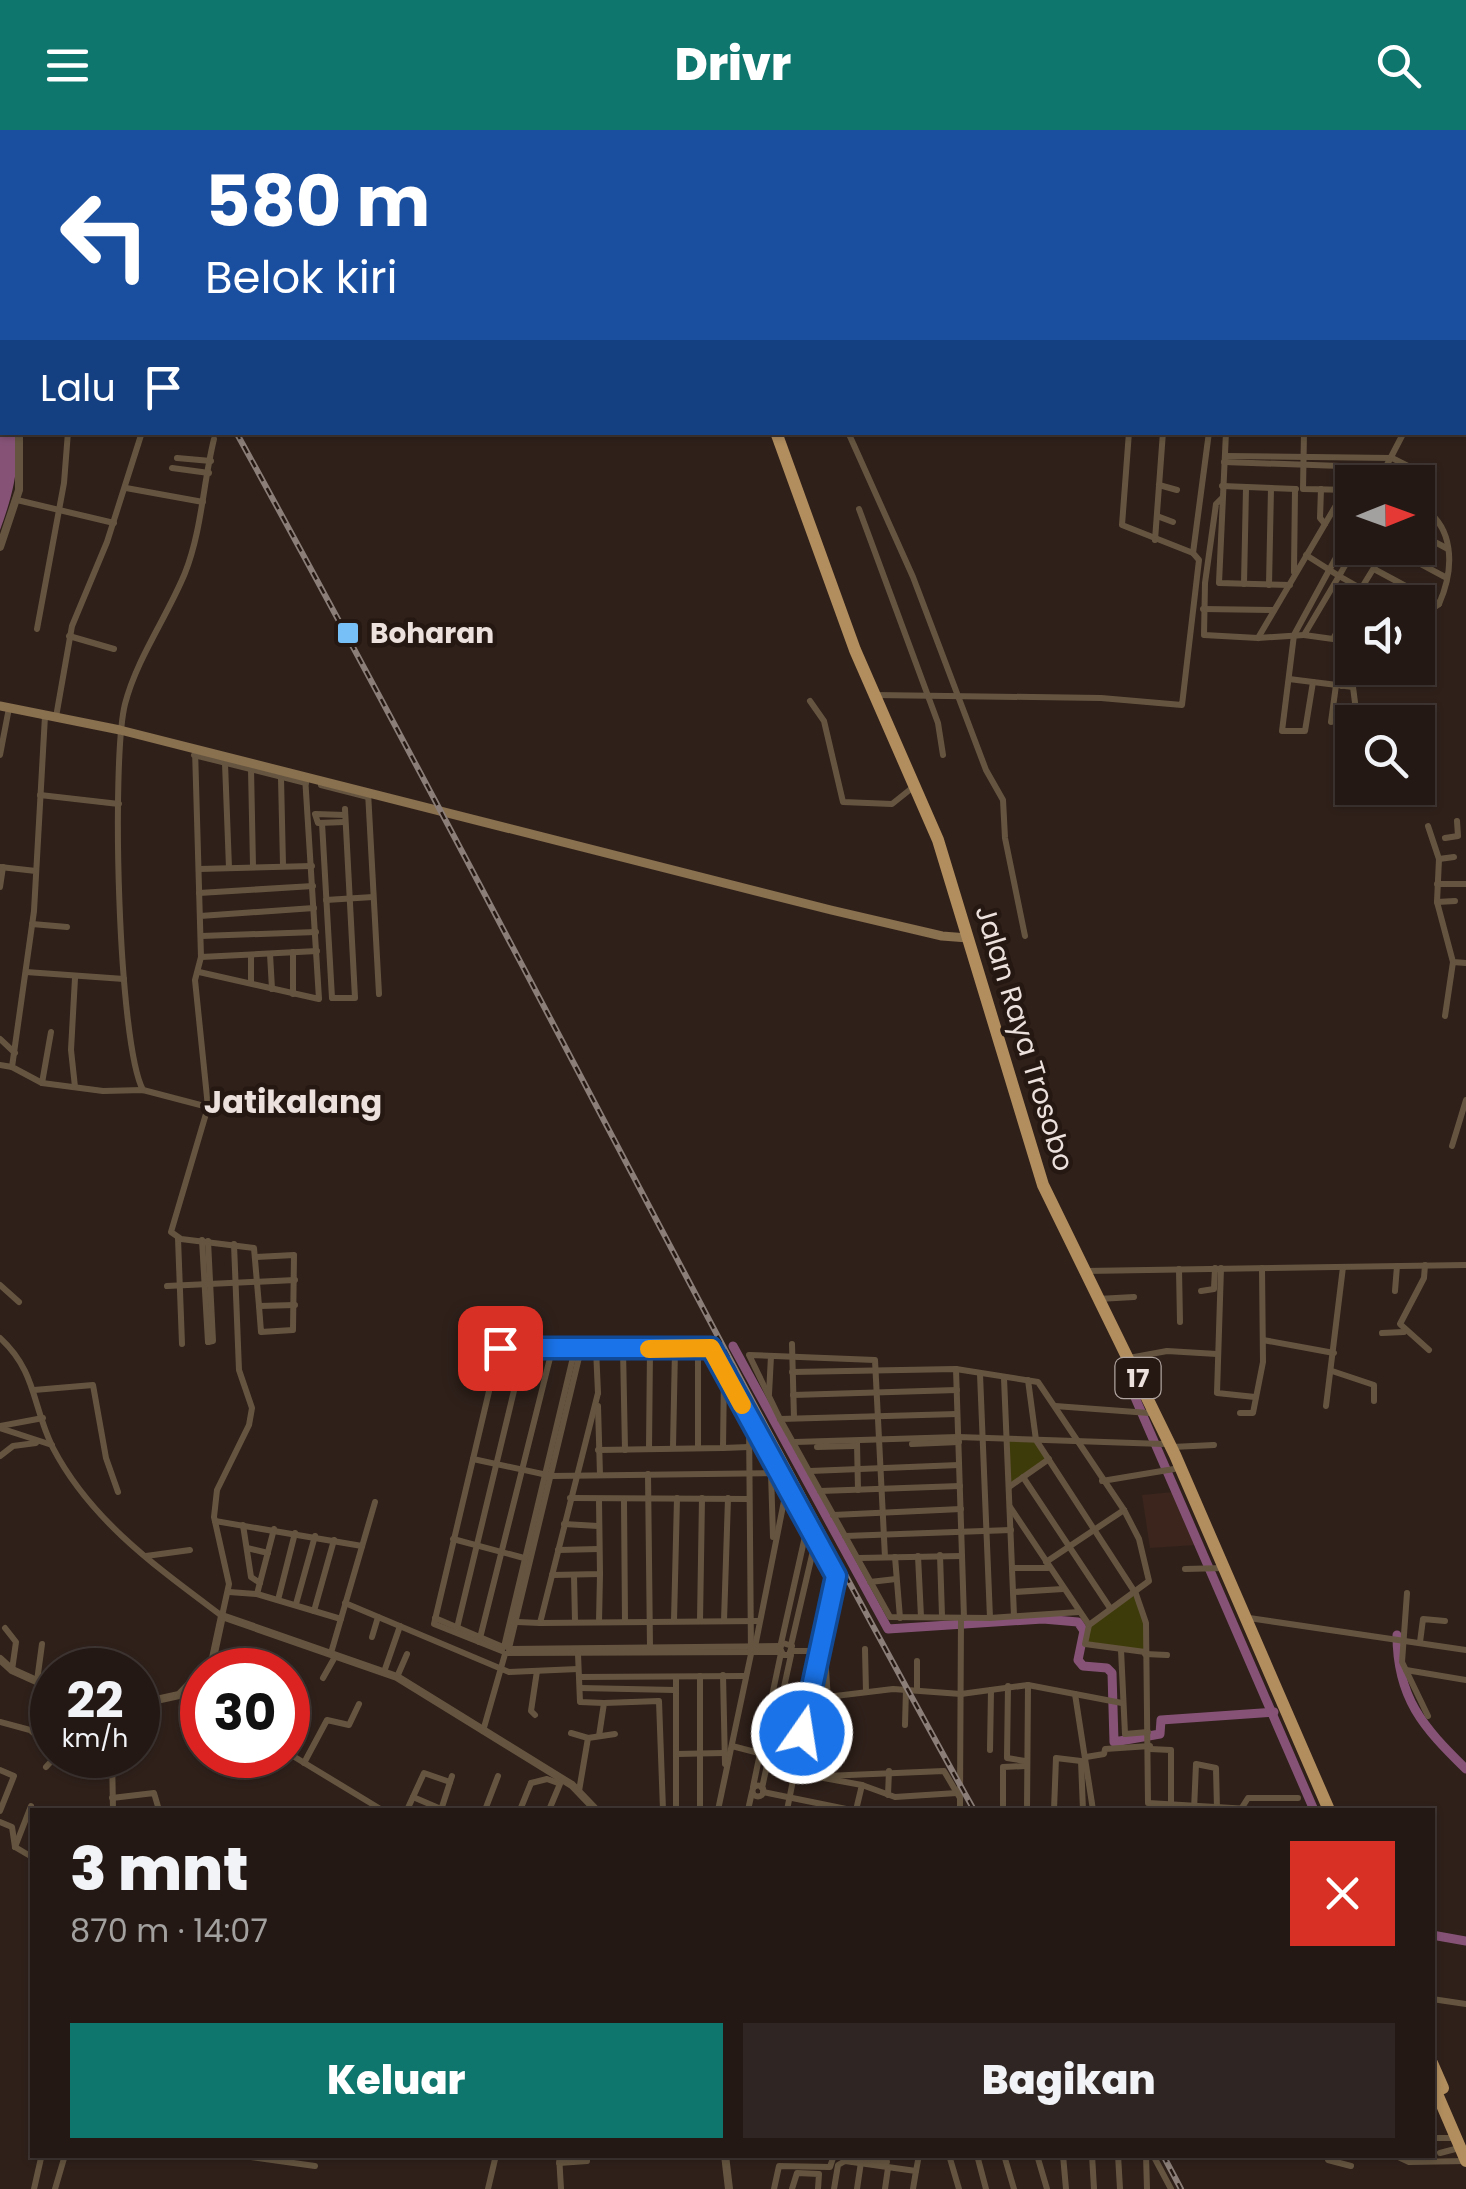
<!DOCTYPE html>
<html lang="id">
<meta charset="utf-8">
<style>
body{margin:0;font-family:Poppins,sans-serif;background:#2f2522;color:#f1f3f6;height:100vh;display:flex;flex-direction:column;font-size:38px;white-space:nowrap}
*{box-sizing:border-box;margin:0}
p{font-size:32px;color:#a3a0a0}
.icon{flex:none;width:55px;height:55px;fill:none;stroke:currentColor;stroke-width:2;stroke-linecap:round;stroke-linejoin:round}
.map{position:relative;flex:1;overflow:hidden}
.details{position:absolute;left:30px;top:1678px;width:1405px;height:350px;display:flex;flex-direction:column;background:#231814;border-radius:0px;box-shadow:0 2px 8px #0004,0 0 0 2px #403734}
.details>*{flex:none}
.banner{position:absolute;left:0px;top:0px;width:1468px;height:305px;box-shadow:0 2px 8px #0004,0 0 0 2px #403734;background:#1a4fa0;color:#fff;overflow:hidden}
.needle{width:65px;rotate:89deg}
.fabs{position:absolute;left:1335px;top:335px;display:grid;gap:20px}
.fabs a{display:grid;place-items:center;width:100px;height:100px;border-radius:0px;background:#231814;box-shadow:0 2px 8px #0004,0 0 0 2px #403734;font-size:50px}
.speed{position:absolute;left:30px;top:1518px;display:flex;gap:20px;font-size:50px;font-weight:700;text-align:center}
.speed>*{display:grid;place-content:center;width:130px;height:130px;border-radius:50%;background:#231814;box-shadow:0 2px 8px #0004,0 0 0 2px #403734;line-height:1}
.speed small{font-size:25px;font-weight:400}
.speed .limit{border:15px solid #d22;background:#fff;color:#111}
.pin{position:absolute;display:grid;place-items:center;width:85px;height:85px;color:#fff;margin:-42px;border-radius:20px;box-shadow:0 5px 15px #0006}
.me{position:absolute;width:110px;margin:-55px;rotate:13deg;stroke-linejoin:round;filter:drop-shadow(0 0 8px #0008)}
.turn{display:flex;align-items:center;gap:35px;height:210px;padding:0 40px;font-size:45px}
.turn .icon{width:130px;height:130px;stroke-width:2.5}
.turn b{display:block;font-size:70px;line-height:85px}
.then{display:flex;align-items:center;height:95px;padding:0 40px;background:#0003;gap:20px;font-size:38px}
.round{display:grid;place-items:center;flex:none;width:105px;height:105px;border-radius:0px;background:#2f2522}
.summary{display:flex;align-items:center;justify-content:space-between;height:170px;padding:0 40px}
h1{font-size:60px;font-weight:800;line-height:75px}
.button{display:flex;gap:20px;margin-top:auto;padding:20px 40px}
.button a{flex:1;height:115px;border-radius:0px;background:#0f766e;color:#fff;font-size:40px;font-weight:800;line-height:115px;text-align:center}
.button a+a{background:#2f2522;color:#f1f3f6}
header{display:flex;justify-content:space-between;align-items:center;height:130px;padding:0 40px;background:#0f766e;color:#fff;font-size:45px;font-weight:800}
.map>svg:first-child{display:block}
.built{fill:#3b251d}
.green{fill:#3e3b0a}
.water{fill:#865377}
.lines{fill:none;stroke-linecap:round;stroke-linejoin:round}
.river{stroke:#865377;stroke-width:9}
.minor{stroke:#655540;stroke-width:6}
.tertiary{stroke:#655540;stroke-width:8}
.secondary{stroke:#89704f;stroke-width:9}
.trunk{stroke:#b28e5e;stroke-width:12}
.rail-casing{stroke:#8b7e79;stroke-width:6}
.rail{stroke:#251711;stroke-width:2.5;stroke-dasharray:8;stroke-linecap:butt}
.route-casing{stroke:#114b97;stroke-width:25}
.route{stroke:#1a73e8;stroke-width:18}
.slow{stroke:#f59e0b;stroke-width:18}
.poi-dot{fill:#77bff7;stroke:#251711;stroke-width:4}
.labels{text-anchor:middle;stroke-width:9;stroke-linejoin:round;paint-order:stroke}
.shield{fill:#251711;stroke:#b0a4a0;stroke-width:2.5}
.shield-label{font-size:25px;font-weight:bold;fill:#ece1dd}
.poi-label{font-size:28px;font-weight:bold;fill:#ece1dd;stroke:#251711;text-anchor:start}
.street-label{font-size:28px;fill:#ece1dd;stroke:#251711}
.quarter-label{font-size:32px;font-weight:bold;fill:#ece1dd;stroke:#251711}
</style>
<header><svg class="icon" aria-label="menu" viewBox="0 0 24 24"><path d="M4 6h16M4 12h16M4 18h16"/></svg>Drivr<svg class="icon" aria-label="search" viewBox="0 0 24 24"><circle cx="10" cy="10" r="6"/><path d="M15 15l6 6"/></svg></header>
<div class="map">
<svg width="1466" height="2059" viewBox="0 0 1466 2059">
<rect width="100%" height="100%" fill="#2f201a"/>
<path class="built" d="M1173 1362 1196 1415 1150 1418 1142 1365Z"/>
<g class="green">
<path d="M1036 1310 1049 1329 1008 1357 1007 1311Z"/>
<path d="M1135 1465 1146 1499 1145 1520 1086 1514 1090 1495Z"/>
</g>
<path class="water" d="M0 244 2 302 14 303C22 334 11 370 0 400Z"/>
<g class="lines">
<g class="river">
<path d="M733 1216 888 1499 1043 1489 1078 1492 1084 1501 1078 1530 1083 1536 1107 1538 1112 1543 1114 1612 1160 1604 1161 1590 1274 1582"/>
<path d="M1127 1249 1314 1680"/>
<path d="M1397 1505C1397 1568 1423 1597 1466 1639"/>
<path d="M1432 1805 1466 1811"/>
</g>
<g class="minor">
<path d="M57 0 58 2"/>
<path d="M889 0 890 2"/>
<path d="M1040 0 1042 2"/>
<path d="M1058 0 1061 2"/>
<path d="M1114 0 1115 2"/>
<path d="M1153 0V2"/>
<path d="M1168 0V2"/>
<path d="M706 2V0"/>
<path d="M913 2V0"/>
<path d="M938 2V0"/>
<path d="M966 2V0"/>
<path d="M991 2 992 0"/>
<path d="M1019 2V0"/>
<path d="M1175 2 1179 0"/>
<path d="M1185 2 1190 0"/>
<path d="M1198 2V0"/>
<path d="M1220 2V0"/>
<path d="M1232 2V0"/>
<path d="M1267 2V0"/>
<path d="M1321 2 1322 0"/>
<path d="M1370 2V0"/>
<path d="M1449 2 1450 0"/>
<path d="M0 18 1 0"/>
<path d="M1465 28H1466"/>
<path d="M0 34 2 56"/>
<path d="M1465 69H1466"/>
<path d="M1465 81H1466"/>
<path d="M1465 101H1466"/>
<path d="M1465 139H1466"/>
<path d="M0 161 2 160"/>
<path d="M1465 180H1466"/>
<path d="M848 302 913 447 986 640 1003 670 1005 708 1025 806"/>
<path d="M1129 302 1122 395 1193 423"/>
<path d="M1226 302 1219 453 1290 455"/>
<path d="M1304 302 1303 359 1352 360"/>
<path d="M1367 302 1404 304"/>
<path d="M1225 326 1392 328 1412 338 1420 354 1418 360"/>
<path d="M177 328 211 331"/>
<path d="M1224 332 1398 338"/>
<path d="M172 338 209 343"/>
<path d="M1378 352 1404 302"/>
<path d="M1391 352 1399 337"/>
<path d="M1159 355 1177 360"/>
<path d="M1222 356 1296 359"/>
<path d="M126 358 203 372"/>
<path d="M1321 359 1320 388 1325 394"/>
<path d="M1221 369 1216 374 1205 453 1204 505 1258 508 1304 505"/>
<path d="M17 370 114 393"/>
<path d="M859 379 938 593 943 625"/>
<path d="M1157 386 1173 392"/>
<path d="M1418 403 1448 419"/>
<path d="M1155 410 1163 302"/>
<path d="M1355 418 1339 446 1385 472"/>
<path d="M1391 418 1445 447"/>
<path d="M1306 425 1339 446 1304 505 1333 509 1352 474"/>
<path d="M1374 439 1439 474C1455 438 1455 394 1418 375"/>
<path d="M1294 442 1295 359"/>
<path d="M1244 454 1246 358"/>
<path d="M1269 455 1271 358"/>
<path d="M1353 472 1386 418"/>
<path d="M1203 479 1274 480"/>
<path d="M1418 489 1439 474"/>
<path d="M37 499 64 353 68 302"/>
<path d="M1336 503 1352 510"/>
<path d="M69 506 114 519"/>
<path d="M1258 508 1345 360"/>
<path d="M1289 549 1353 557 1357 588"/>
<path d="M1313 552 1305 601H1282L1294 505 1352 398"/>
<path d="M1342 556 1344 540"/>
<path d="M875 565 1101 568 1182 575 1199 430 1193 423 1209 302"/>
<path d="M810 571 824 591 843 672 892 674 912 658"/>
<path d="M45 586 34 781 12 937 42 953 103 961 143 960 208 977"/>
<path d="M56 587 72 496 107 412 142 302"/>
<path d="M1331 592 1336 555"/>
<path d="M195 619 201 827 195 850 208 977 171 1102 181 1109 254 1118 259 1176 295 1175"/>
<path d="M0 625 9 578"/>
<path d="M194 625 306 653"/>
<path d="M225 633 229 738"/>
<path d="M251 639 253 736"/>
<path d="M281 648 283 735"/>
<path d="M321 655 368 667"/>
<path d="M368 662 379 864"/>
<path d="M40 665 119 674"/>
<path d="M345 692 318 693 315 684 345 685"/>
<path d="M322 693 332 868H355L345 679"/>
<path d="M1428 696 1439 729 1437 772 1453 832 1466 833"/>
<path d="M1445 708 1458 706 1457 691"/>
<path d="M1439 729 1454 727"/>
<path d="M0 737 36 741"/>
<path d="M199 739 312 736"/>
<path d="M1437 754H1466"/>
<path d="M0 757 3 737"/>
<path d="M199 763 313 756"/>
<path d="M326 770 373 767"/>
<path d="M1437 772 1455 771"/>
<path d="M200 786 314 778"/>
<path d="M32 794 67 797"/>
<path d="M201 806 316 802"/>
<path d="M293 822V864"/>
<path d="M270 824 272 859"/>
<path d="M251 825V853"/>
<path d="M201 827 317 821"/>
<path d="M26 842 124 849"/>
<path d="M199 842 319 869 305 646"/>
<path d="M1445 886 1453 832"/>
<path d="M0 909 15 923"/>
<path d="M0 935 12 937"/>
<path d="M42 953 51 902"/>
<path d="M75 957 71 920 75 848"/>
<path d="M143 960C118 914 111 630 125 574 137 528 167 487 185 443 202 400 203 353 214 309"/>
<path d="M1452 1016 1466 970"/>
<path d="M178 1108 182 1214"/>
<path d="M202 1110 208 1212"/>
<path d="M256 1127 294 1125 293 1200 261 1202 259 1176"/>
<path d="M1425 1135 1424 1148 1400 1194 1429 1220"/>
<path d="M1221 1138 1217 1263 1255 1267"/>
<path d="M1179 1139 1180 1192"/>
<path d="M1085 1141 1466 1135"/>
<path d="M0 1155 19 1172"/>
<path d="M167 1156 295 1150"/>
<path d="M1201 1161 1214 1159 1215 1138"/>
<path d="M1395 1161 1397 1136"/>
<path d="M1098 1169 1134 1167"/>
<path d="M1382 1203 1404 1202"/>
<path d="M0 1208C37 1242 32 1276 53 1318 91 1391 158 1438 222 1486L229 1454 214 1387 217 1360 249 1295 252 1278 239 1240 234 1114"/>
<path d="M1263 1210 1334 1223"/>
<path d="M208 1212 213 1211 208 1111"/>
<path d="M792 1214 794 1288"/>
<path d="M698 1218V1317"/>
<path d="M596 1219 598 1263"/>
<path d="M623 1219 625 1320"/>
<path d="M1129 1228 1167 1221 1217 1224"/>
<path d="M956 1239 964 1488"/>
<path d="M1332 1241 1374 1255V1271"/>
<path d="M792 1242 956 1239 1038 1252 1124 1380 1139 1409 1149 1451 1089 1495 1085 1514 1145 1522"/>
<path d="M980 1244 990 1488"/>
<path d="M1004 1248 1014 1486"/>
<path d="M1028 1250 1036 1310 1136 1464 1146 1493 1148 1673 1266 1680"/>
<path d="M34 1260 93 1255 106 1328 118 1362"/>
<path d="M769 1264 771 1226"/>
<path d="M793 1265 957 1260"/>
<path d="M598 1276 600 1345"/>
<path d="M1055 1276 1149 1283"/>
<path d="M1326 1276 1343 1137"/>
<path d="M1240 1283H1253L1263 1232 1262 1138"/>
<path d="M780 1289 957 1284"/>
<path d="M0 1296 43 1288"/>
<path d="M0 1298 52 1315"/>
<path d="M795 1312 958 1307 1163 1314"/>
<path d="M857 1313 858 1360"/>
<path d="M912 1314 959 1312"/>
<path d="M673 1317 675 1219"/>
<path d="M817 1317 854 1316"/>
<path d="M1172 1317 1214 1315"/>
<path d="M723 1318 749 1317"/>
<path d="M649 1319 650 1219"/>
<path d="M598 1320 723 1318 724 1244"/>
<path d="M0 1326 13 1316 36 1313"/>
<path d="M473 1329 552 1346 781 1343"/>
<path d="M810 1341 959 1335"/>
<path d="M771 1343 773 1407"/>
<path d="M648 1344 650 1517"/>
<path d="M1023 1347 1110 1478"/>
<path d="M1102 1351 1174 1339"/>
<path d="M1009 1357 1049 1329"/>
<path d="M820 1361 960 1356"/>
<path d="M570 1368 749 1369"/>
<path d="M624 1370 625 1492"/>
<path d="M1010 1377 1089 1495"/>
<path d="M833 1385 961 1379"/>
<path d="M215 1391 362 1416"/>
<path d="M564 1394 598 1396"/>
<path d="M243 1395 251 1447 260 1453"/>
<path d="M845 1406 1011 1400"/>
<path d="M453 1409 524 1428"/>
<path d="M247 1418 268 1423"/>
<path d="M558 1420 599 1419"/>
<path d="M940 1425 942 1486"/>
<path d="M146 1426 190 1420"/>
<path d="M918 1426 921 1487"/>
<path d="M885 1427 875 1230 749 1225 780 1289 890 1487 990 1488 1079 1482"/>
<path d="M895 1427 900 1488"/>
<path d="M858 1428 962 1426"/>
<path d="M1046 1432 1124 1380"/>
<path d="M1012 1438H1048"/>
<path d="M1185 1439 1224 1438"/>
<path d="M552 1445 600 1444 599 1370"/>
<path d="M574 1445 575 1492"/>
<path d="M870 1452 896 1449"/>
<path d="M229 1462 257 1464 341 1489"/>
<path d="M1014 1462 1063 1459"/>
<path d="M1407 1463 1402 1532 1428 1586"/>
<path d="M257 1464 274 1399"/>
<path d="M278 1470 295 1403"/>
<path d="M345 1473 509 1542 578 1539"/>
<path d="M296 1474 315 1406"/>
<path d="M314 1481 334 1410"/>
<path d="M435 1488 503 1517"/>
<path d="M1249 1488 1466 1520"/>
<path d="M674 1491 677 1368"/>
<path d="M700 1491 702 1368"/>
<path d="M724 1491 728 1368"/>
<path d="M517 1492 540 1493 598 1263"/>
<path d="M599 1492 600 1444"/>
<path d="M540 1493 759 1491"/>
<path d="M5 1498 16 1512 12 1540"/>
<path d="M456 1502 524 1219"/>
<path d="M372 1507 378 1487"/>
<path d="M479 1512 552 1220"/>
<path d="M1420 1512 1423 1489 1445 1491"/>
<path d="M783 1513 792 1516 789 1525H783L780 1518 808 1393"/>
<path d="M791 1515 816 1408"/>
<path d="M504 1517 575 1219"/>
<path d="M755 1517 787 1356"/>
<path d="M509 1518 581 1219"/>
<path d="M509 1519 781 1516"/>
<path d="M865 1519 866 1562"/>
<path d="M1121 1520 1125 1604 1148 1602"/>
<path d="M502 1521 434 1494 499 1219 711 1218 837 1447 824 1510 830 1599 821 1646"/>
<path d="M792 1521H822"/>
<path d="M331 1523 375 1372"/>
<path d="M508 1523 781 1522"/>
<path d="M578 1524 580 1572 604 1573"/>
<path d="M1145 1524 1167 1525"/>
<path d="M917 1531V1558"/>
<path d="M1406 1540 1466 1550"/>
<path d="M384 1542 400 1496"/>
<path d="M723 1545 725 1634"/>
<path d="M397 1547 407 1524"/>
<path d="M579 1547 746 1546"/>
<path d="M676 1547V1680"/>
<path d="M323 1548 336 1525"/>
<path d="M37 1551 42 1514"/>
<path d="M1008 1556 1007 1628 1025 1631"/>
<path d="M580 1558 675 1560"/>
<path d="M185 1560 202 1572"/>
<path d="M1075 1564 1093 1680"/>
<path d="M827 1567 893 1559 961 1564 1028 1555 1122 1573"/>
<path d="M535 1585 531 1581 537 1541"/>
<path d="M0 1592 30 1600 52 1619"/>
<path d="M288 1593V1592"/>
<path d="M905 1595 906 1559"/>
<path d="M483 1601 505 1524"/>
<path d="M776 1601 803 1603"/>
<path d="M571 1603 588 1608"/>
<path d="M599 1606 604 1573 659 1571 663 1680"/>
<path d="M732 1616 759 1623"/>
<path d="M1150 1619 1171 1620V1680"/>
<path d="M990 1620 991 1560"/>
<path d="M288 1623 382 1680"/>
<path d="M676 1624 724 1623"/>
<path d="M60 1625 112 1634"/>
<path d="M112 1625 113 1680"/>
<path d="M1086 1627 1104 1624 1105 1619 1150 1616"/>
<path d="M304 1633 327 1590 349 1595 359 1574"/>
<path d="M46 1637 57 1625"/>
<path d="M0 1640 14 1646 0 1681"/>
<path d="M796 1643 862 1655 895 1667 957 1663"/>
<path d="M825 1646 944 1641 960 1668V1680"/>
<path d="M531 1653 547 1649 558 1653"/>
<circle cx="758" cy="1661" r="5.5"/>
<path d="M753 1657 781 1523"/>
<path d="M762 1658 791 1525"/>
<path d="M579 1661 588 1608 615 1604"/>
<path d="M763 1662 851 1680"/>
<path d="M888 1665 889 1641"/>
<path d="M413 1667 441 1679"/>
<path d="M112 1668 154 1663 159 1680"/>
<path d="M960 1668 961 1488"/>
<path d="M1241 1679 1248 1668H1298"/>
<path d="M407 1680 424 1643 450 1652"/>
<path d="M441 1680 452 1646"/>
<path d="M485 1680 498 1646"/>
<path d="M520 1680 531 1653"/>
<path d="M549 1680 562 1649"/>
<path d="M700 1680V1546"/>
<path d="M718 1680 751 1524 749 1290"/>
<path d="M748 1680 752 1662"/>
<path d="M787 1680 820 1518"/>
<path d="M856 1680 862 1655"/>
<path d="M1003 1680V1637L1026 1636"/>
<path d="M1027 1680 1028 1555"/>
<path d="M1054 1680 1056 1628 1081 1631 1083 1680"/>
<path d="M1194 1680 1196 1634 1216 1638 1217 1679"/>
<path d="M1320 1680 1321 1679"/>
<path d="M0 1692 12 1697 15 1717"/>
<path d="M15 1717 31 1676"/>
<path d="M15 1717 32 1727"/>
<path d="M1432 1869 1466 1874"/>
<path d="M1432 2008H1454"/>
<path d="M1440 2023 1459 2018"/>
<path d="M236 2025 315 2036"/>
<path d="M559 2025 561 2059"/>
<path d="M949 2025 959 2059"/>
<path d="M977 2025 986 2059"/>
<path d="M1004 2025 1014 2059"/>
<path d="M1037 2025 1047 2059"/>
<path d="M1063 2025 1066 2059"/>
<path d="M1092 2025 1094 2059"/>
<path d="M1118 2025 1120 2059"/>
<path d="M1146 2025 1147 2059"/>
<path d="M1153 2025 1171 2059"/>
<path d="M1327 2025 1328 2030 1351 2036"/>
<path d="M1394 2025 1409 2032 1465 2031"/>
<path d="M865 2029 887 2032"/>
<path d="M559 2033 587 2031V2025"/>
<path d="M916 2041 919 2025"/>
<path d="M34 2059 41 2028"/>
<path d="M55 2059 65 2025"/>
<path d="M488 2059 496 2025"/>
<path d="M774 2059 779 2036 830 2037 834 2025"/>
<path d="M792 2059 797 2043 819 2044 818 2059"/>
<path d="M834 2059 838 2035 845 2031 916 2041 913 2059"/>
<path d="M857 2059 861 2032"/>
<path d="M885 2059 888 2038"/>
</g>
<g class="tertiary">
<path d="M0 231 2 240"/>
<path d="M0 417 19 360V302"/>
<path d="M0 1529 12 1540 52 1558"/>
<path d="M204 1540 213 1528 222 1486 397 1547 572 1655 596 1680"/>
<path d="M138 1574 179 1565 202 1541"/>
<path d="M725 2025 729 2059"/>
</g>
<path class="secondary" d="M0 576 120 600 831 780 942 806 968 808"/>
<g class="trunk">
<path d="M640 0 641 2"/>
<path d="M776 302 855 520 938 710 1043 1055 1175 1325 1329 1680"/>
<path d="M1432 1933 1443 1958"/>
<path d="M1432 1952 1466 2031"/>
</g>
<defs>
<g id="rail">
<path d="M65 0 67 2"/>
<path d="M236 302C488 759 721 1225 974 1680"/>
<path d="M1163 2025 1181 2059"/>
</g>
</defs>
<use href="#rail" class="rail-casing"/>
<use href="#rail" class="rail"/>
</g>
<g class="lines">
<defs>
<path id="route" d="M500 1218H711L836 1446 802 1603"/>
</defs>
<use href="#route" class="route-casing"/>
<use href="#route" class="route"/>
<path class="slow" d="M649 1219 711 1218 742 1275"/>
</g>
<rect class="poi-dot" x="336" y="491" width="24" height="24" rx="5"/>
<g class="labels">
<rect class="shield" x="1115.5" y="1228" width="45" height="40" rx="8"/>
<g class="shield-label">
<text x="1138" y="1257">17</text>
</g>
<g class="poi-label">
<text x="370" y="513">Boharan</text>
</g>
<g class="street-label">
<text transform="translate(1025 908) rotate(73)" y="10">Jalan Raya Trosobo</text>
</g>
<g class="quarter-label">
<text x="293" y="983">Jatikalang</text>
</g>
</g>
</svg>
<div class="fabs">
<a><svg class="needle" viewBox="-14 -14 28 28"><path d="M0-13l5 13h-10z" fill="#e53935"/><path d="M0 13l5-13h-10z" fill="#a3a0a0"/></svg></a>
<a><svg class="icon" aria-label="sound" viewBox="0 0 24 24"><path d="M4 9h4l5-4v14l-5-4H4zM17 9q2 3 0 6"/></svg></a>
<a><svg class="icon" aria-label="search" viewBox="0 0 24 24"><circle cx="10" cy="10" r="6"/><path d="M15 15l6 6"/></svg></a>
</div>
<div class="speed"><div>22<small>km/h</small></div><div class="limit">30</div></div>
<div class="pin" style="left:500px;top:1218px;background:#d93025"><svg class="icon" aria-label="arrive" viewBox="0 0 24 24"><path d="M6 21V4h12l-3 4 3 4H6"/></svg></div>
<svg class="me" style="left:802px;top:1603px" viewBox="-20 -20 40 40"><circle r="17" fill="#1a73e8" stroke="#fff" stroke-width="3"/><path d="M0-11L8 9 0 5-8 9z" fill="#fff"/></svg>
<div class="banner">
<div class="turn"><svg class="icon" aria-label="left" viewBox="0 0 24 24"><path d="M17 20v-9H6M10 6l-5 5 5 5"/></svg><div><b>580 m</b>Belok kiri</div></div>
<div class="then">Lalu<svg class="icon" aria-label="arrive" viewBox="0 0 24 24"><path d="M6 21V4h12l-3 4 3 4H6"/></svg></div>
</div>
<section class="details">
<div class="summary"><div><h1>3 mnt</h1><p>870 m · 14:07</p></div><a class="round" style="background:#d93025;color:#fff"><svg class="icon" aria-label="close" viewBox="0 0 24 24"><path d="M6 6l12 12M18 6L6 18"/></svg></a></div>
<div class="button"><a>Keluar</a><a>Bagikan</a></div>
</section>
</div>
